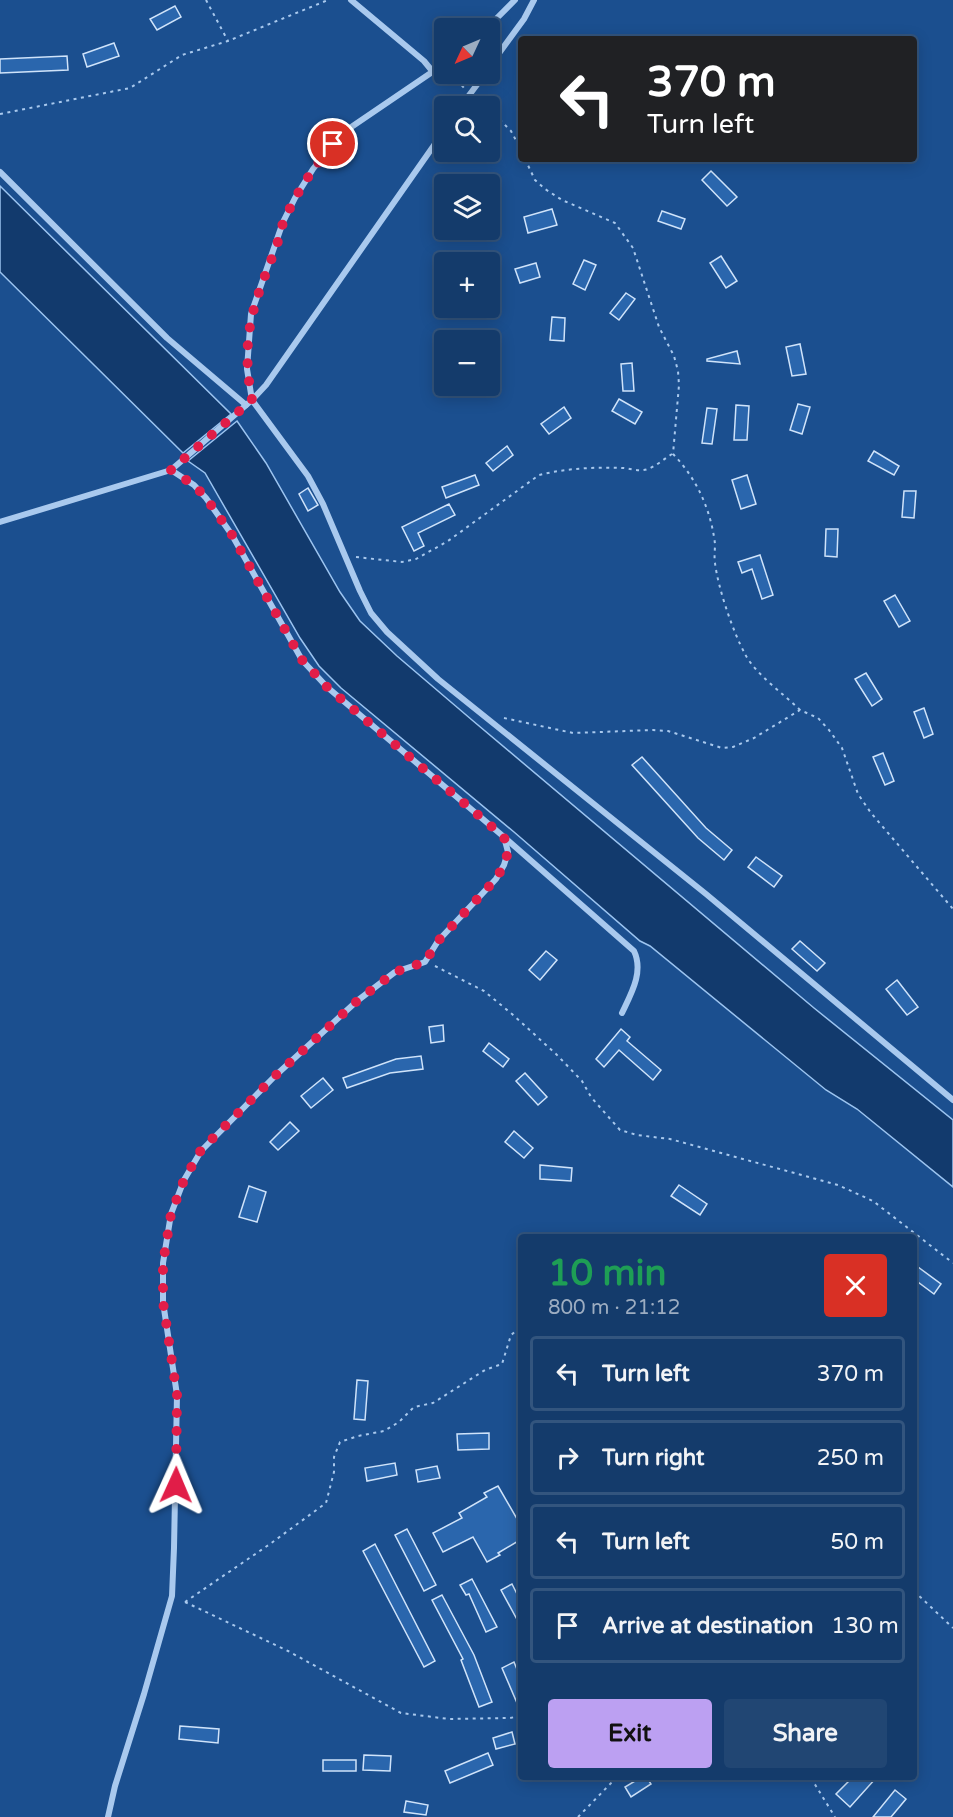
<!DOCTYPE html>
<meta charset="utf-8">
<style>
body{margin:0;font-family:"Varela Round",sans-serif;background:#214673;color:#f1f3f6;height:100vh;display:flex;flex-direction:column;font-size:22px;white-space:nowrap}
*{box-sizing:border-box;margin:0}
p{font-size:20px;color:#9dadc1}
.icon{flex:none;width:33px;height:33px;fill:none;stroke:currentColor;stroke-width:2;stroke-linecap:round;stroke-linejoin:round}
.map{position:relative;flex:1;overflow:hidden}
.details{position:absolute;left:518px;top:1234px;width:399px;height:546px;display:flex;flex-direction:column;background:#143b6b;border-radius:6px;box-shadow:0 3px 15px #0003,0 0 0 2px #33557e}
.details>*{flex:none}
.guide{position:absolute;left:518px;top:36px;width:399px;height:126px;border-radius:6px;box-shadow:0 3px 15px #0003,0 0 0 2px #33557e;background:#202124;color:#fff;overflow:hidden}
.needle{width:39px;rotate:226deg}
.fabs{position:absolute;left:434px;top:18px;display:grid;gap:12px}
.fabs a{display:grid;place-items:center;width:66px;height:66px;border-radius:6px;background:#143b6b;box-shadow:0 3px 15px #0003,0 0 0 2px #33557e;font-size:30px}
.pin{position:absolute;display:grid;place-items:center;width:51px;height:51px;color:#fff;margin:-26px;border:3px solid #fff;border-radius:50%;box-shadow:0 2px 6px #0007}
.me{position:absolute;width:66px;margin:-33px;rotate:1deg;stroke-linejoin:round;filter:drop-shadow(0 0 4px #0008)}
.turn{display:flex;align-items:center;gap:21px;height:126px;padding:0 30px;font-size:27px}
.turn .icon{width:78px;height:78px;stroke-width:2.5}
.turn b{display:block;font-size:42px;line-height:51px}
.round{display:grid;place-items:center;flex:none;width:63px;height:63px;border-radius:6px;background:#214673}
.overview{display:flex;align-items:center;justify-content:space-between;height:102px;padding:0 30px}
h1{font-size:36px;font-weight:700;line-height:45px;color:#1e9e55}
.button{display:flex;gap:12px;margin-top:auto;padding:12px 30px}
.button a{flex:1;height:69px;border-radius:6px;background:#bca0f2;color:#111;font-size:24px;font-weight:700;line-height:69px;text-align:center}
.button a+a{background:#214673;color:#f1f3f6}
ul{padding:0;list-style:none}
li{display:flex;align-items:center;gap:18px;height:75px;margin:0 12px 9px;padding:0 18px;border:3px solid #33557e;border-radius:6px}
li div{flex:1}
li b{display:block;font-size:22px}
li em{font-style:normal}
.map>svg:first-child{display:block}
.water{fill:#123a6d;stroke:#9cc4f0;stroke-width:1.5}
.building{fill:#2a66ad;stroke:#cfe3fa;stroke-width:1.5}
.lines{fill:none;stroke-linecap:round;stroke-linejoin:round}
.path{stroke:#a9c9ee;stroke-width:2;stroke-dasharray:3 4.5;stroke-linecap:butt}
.minor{stroke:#a9c9ee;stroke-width:6}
.route{stroke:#e11d48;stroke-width:10;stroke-dasharray:0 18}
</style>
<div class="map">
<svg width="953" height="1817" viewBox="0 0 953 1817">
<rect width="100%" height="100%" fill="#1b4f8f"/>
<g class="water">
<path d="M0 186 231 414 183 453 0 272Z"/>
<path d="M237 421 266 463 340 592 360 621 397 656 472 720 814 1008 953 1120V1187L857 1109 826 1090 650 946 640 941 514 832 341 688 319 666 300 638 205 473 188 461Z"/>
</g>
<g class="building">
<path d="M175 6 181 17 157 30 150 19Z"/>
<path d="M114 43 119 56 87 67 83 54Z"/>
<path d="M67 56 68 70 0 73V59Z"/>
<path d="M711 171 737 197 727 206 702 180Z"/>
<path d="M552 209 557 225 528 233 524 217Z"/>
<path d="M662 211 685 219 681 229 658 221Z"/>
<path d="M721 256 737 281 726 288 710 263Z"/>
<path d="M584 260 596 265 585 290 573 284Z"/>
<path d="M536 263 540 277 520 283 515 269Z"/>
<path d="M626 293 635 299 619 320 610 313Z"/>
<path d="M552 317 565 318 564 341 550 340Z"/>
<path d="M800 344 806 374 792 376 786 347Z"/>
<path d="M737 351 740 364 707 361V359Z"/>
<path d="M632 363 634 391H623L621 364Z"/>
<path d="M619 399 642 412 635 424 612 411Z"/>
<path d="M798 404 810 407 802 434 790 430Z"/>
<path d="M736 405 749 406 747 440H734Z"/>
<path d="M564 407 571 418 549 434 541 424Z"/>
<path d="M707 408 717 409 712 444 702 443Z"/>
<path d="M507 446 513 455 493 471 486 463Z"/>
<path d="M874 451 899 466 894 475 868 461Z"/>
<path d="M475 475 479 485 446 498 442 487Z"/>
<path d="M747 475 756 504 741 509 732 480Z"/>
<path d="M308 488 318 505 308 511 299 494Z"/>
<path d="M904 491H916L914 518 902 517Z"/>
<path d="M449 504 455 515 418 533 424 546 414 551 402 527Z"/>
<path d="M826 529H838L837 557 825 556Z"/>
<path d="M760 555 773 595 762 599 752 569 742 573 738 562Z"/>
<path d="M895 595 910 621 899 627 884 601Z"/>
<path d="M866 673 882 699 872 706 855 679Z"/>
<path d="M924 708 933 734 924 738 914 712Z"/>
<path d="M883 753 894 781 885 785 873 757Z"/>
<path d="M642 757 706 828 732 850 724 860 698 838 632 765Z"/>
<path d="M756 857 782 876 774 887 748 867Z"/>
<path d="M800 941 825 963 817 971 792 949Z"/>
<path d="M546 951 557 960 540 980 529 970Z"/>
<path d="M897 980 918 1007 907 1015 886 989Z"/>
<path d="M443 1025 444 1041 431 1043 429 1027Z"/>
<path d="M621 1029 630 1037 627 1041 661 1070 653 1080 619 1050 604 1067 596 1059Z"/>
<path d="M489 1043 509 1059 503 1067 483 1051Z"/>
<path d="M421 1056 423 1069 390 1073 347 1088 343 1078 396 1059Z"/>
<path d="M525 1073 547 1097 538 1105 516 1081Z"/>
<path d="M323 1078 333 1090 311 1108 301 1096Z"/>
<path d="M290 1122 299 1131 278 1150 270 1142Z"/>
<path d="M514 1131 533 1148 524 1158 505 1142Z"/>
<path d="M540 1165 572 1168 571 1181 540 1179Z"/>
<path d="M679 1185 707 1204 700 1215 671 1196Z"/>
<path d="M249 1186 266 1192 257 1222 239 1217Z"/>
<path d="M914 1264 941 1284 934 1294 914 1279Z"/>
<path d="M357 1380 368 1381 365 1420 354 1419Z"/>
<path d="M489 1433V1449L458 1450 457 1434Z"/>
<path d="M395 1463 397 1475 367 1481 365 1468Z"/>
<path d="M437 1466 440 1478 418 1482 416 1470Z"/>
<path d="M498 1486 520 1524V1540L498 1553 500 1555 487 1562 473 1537 443 1552 433 1533 462 1518 459 1513 487 1497 484 1493Z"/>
<path d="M407 1529 436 1585 424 1591 395 1535Z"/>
<path d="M375 1544 435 1661 424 1667 363 1551Z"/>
<path d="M472 1579 497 1627 486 1632 469 1594 466 1595 460 1585Z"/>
<path d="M512 1584 520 1600V1625L501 1590Z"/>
<path d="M442 1595 474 1655 492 1702 479 1707 461 1660 463 1659 432 1600Z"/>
<path d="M514 1662 520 1677V1710L502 1668Z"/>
<path d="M180 1726 219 1729 218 1743 179 1739Z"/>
<path d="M512 1732 515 1744 496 1749 493 1738Z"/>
<path d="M488 1753 493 1765 450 1783 445 1771Z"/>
<path d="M364 1755 391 1756 390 1771 363 1770Z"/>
<rect x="323" y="1760" width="33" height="11"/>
<path d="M640 1778H647L651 1784 631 1797 625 1787Z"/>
<path d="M852 1778H876L850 1807 836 1794Z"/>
<path d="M895 1790 906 1799 891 1817H873Z"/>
<path d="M406 1801 428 1805 426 1815 404 1812Z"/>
</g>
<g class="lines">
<g class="path">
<path d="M206 0 228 41"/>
<path d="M452 74 464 88"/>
<path d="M477 98 487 106"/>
<path d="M489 109 511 131 520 148"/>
<path d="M0 114 130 88 182 55 228 41 328 0"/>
<path d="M525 159 535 180 545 189 562 200 615 223 633 248 659 327 674 356 678 371 679 385 673 454C697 479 711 510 715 544 715 550 714 557 715 563 718 588 733 632 745 654 756 675 784 694 800 710"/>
<path d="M356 557 402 562 416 559 448 541 539 475C567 468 596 467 624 468 632 469 640 472 648 469 656 466 664 459 672 454"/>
<path d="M504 718 573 733 653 730 668 731 722 748 733 747 754 738 800 710 818 718 829 730 842 748 858 794 871 813 953 909"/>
<path d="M435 966 484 991 512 1014 556 1054 582 1081 591 1097 620 1130 637 1135 670 1139 838 1185 873 1201 953 1263"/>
<path d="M914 1591 953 1628"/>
<path d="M185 1602 270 1544 326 1503 334 1472V1457L340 1442 358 1436 384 1431 399 1422 414 1407 433 1403 485 1370 502 1364 511 1335 520 1328"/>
<path d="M185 1602 288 1651 401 1713 449 1719 510 1718 520 1716"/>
<path d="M811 1778 835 1817"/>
<path d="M578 1817 616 1778"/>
</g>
<g class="minor">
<path d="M351 0 424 61 433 72"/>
<path d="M487 28 515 0"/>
<path d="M444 64 341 134 313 169 295 198 283 222 251 314 247 369 252 400 308 476 323 504 360 591 371 613 387 632 438 679 706 894 953 1100"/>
<path d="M489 67 524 19 534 0"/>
<path d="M461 106 485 74"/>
<path d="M0 172 167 338 246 405"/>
<path d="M171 470 194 485 206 498 232 535 302 660 327 687 504 837 634 951C644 972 631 994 622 1013"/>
<path d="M0 522 171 470 252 400 266 385 444 131"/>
<path d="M108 1817 115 1786 144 1694 172 1596 174 1548 177 1395 163 1302V1263L171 1214 184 1180 201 1151 275 1076 357 1001 395 972 425 962 438 941 496 879 504 865 508 852 504 837"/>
</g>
</g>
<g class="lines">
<path class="route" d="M176 1485 177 1395 163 1302V1263L171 1214 184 1180 201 1150 275 1076 357 1001 395 972 425 962 438 941 496 879 504 865 508 852 504 837 327 687 302 660 232 535 206 498 194 485 171 470 252 400C240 337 253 305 276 248 279 239 280 230 284 221 296 193 314 167 333 144"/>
</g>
</svg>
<div class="fabs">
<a><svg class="needle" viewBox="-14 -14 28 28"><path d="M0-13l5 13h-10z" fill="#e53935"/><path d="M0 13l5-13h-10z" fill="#9dadc1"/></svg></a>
<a><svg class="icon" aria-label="search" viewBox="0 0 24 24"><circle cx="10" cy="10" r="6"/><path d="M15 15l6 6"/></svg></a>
<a><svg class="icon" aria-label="layers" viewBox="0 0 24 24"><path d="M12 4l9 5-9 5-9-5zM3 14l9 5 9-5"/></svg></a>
<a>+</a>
<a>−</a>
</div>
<div class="pin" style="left:333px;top:144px;background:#d93025"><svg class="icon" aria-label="arrive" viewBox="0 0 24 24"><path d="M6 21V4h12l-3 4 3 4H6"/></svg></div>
<svg class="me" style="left:176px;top:1485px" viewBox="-20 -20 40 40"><path d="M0-17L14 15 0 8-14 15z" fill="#e11d48" stroke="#fff" stroke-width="4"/></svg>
<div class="guide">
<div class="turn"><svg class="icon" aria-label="left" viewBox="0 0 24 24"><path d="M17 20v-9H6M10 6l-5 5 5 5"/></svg><div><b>370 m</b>Turn left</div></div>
</div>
<section class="details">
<div class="overview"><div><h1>10 min</h1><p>800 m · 21:12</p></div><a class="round" style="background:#d93025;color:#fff"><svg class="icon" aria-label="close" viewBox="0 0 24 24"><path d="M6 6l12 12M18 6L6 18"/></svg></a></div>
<ul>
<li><svg class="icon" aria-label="left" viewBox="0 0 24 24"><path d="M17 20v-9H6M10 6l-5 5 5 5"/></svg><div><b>Turn left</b></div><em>370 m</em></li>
<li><svg class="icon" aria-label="right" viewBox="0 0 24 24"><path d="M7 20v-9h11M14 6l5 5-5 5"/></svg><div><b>Turn right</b></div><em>250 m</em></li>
<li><svg class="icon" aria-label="left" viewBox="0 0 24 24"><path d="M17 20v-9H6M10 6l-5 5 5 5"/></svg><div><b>Turn left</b></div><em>50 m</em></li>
<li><svg class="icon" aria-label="arrive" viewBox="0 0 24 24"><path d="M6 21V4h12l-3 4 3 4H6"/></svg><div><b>Arrive at destination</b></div><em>130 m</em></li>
</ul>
<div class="button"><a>Exit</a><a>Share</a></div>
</section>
</div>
